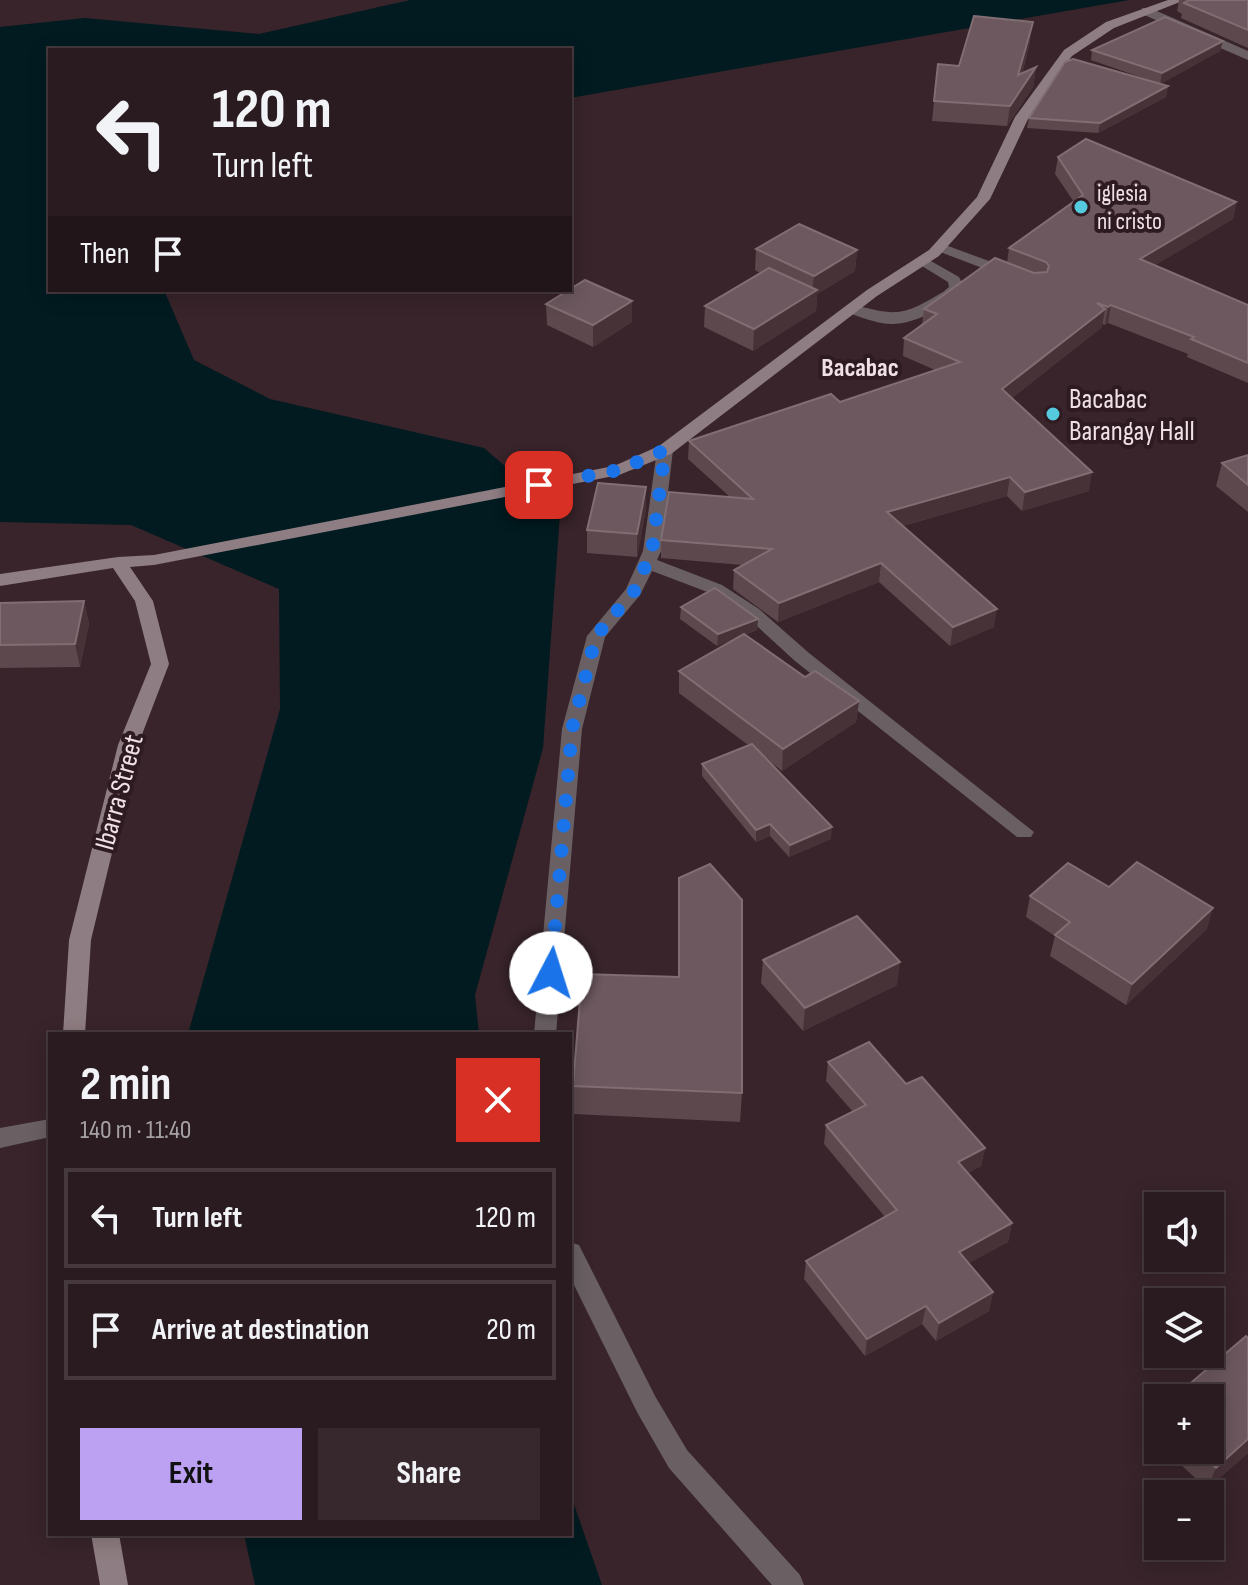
<!DOCTYPE html>
<meta charset="utf-8">
<style>
body{margin:0;font-family:"Sofia Sans Condensed",sans-serif;background:#36282d;color:#f1f3f6;height:100vh;display:flex;flex-direction:column;font-size:30px;white-space:nowrap}
*{box-sizing:border-box;margin:0}
p{font-size:26px;color:#a5a1a5}
.icon{flex:none;width:44px;height:44px;fill:none;stroke:currentColor;stroke-width:2;stroke-linecap:round;stroke-linejoin:round}
.map{position:relative;flex:1;overflow:hidden}
.drawer{position:absolute;left:48px;top:1032px;width:524px;height:504px;display:flex;flex-direction:column;background:#2a1b20;border-radius:0px;box-shadow:0 4px 20px #0003,0 0 0 2px #46393e}
.drawer>*{flex:none}
.top-card{position:absolute;left:48px;top:48px;width:524px;height:244px;border-radius:0px;box-shadow:0 4px 20px #0003,0 0 0 2px #46393e;background:#2a1b20;color:#f1f3f6;overflow:hidden}
.controls{position:absolute;left:1144px;top:1192px;display:grid;gap:16px}
.controls a{display:grid;place-items:center;width:80px;height:80px;border-radius:0px;background:#2a1b20;box-shadow:0 4px 20px #0003,0 0 0 2px #46393e;font-size:40px}
.pin{position:absolute;display:grid;place-items:center;width:68px;height:68px;color:#fff;margin:-34px;border-radius:16px;box-shadow:0 4px 12px #0006}
.me{position:absolute;width:88px;margin:-44px;rotate:5deg;stroke-linejoin:round;filter:drop-shadow(0 0 6px #0008)}
.turn{display:flex;align-items:center;gap:28px;height:168px;padding:0 32px;font-size:36px}
.turn .icon{width:104px;height:104px;stroke-width:2.5}
.turn b{display:block;font-size:56px;line-height:68px}
.then{display:flex;align-items:center;height:76px;padding:0 32px;background:#0003;gap:16px;font-size:30px}
.round{display:grid;place-items:center;flex:none;width:84px;height:84px;border-radius:0px;background:#36282d}
.head{display:flex;align-items:center;justify-content:space-between;height:136px;padding:0 32px}
h1{font-size:48px;font-weight:700;line-height:60px}
.primary-button{display:flex;gap:16px;margin-top:auto;padding:16px 32px}
.primary-button a{flex:1;height:92px;border-radius:0px;background:#bca0f2;color:#111;font-size:32px;font-weight:700;line-height:92px;text-align:center}
.primary-button a+a{background:#36282d;color:#f1f3f6}
ul{padding:0;list-style:none}
li{display:flex;align-items:center;gap:24px;height:100px;margin:0 16px 12px;padding:0 16px;border:4px solid #46393e;border-radius:0px}
li div{flex:1}
li b{display:block;font-size:30px}
li em{font-style:normal}
.map>svg:first-child{display:block}
.water{fill:#011b20}
.lines{fill:none;stroke-linecap:round;stroke-linejoin:round}
.lane{fill:#6a6063;fill-rule:evenodd}
.street{fill:#6a6063;fill-rule:evenodd}
.secondary{fill:#8e7d82;fill-rule:evenodd}
.wall{fill:#5c484d}
.shaded-wall{fill:#473238}
.building{fill:#6c585e;stroke:#806e73;stroke-width:2}
.route{stroke:#1a73e8;stroke-width:14;stroke-dasharray:0 25.2}
.poi-dot{fill:#55cade;stroke:#2e1b21;stroke-width:3}
.labels{text-anchor:middle;stroke-width:8;stroke-linejoin:round;paint-order:stroke}
.far-poi-label{font-size:24px;fill:#efe1e5;stroke:#2e1b21;text-anchor:start}
.far-quarter-label{font-size:26px;font-weight:bold;fill:#efe1e5;stroke:#2e1b21}
.poi-label{font-size:28px;fill:#efe1e5;stroke:#2e1b21;text-anchor:start}
.street-label{font-size:28px;fill:#efe1e5;stroke:#2e1b21}
</style>
<div class="map">
<svg width="1248" height="1585" viewBox="0 0 1248 1585">
<rect width="100%" height="100%" fill="#38242a"/>
<g class="water">
<path d="M410 0H1129L570 98V50H50V290H164L194 360 270 399 484 448 560 514 543 748 475 995 479 1034H188L280 709 279 589 131 525 0 522V27L85 18 259 34Z"/>
<path d="M570 1493 602 1585H255L244 1534H570Z"/>
</g>
<g class="lines">
<g class="lane">
<path d="M940 243 1016 271 1018 274 1016 277H1006L935 250 933 247Z"/>
<path d="M922 256 959 277 964 287C950 306 914 325 890 324 875 323 860 317 846 312V306L851 304C897 316 901 317 943 292L949 287 948 282 917 263 915 260Z"/>
</g>
<g class="street">
<path d="M1142 8H1150L1248 51V60L1142 14Z"/>
<path d="M665 445 673 450 661 551 657 560 722 585 759 609 809 653 1034 832 1031 837H1017L795 661 747 617 710 593 652 571 640 595 605 637 582 729 556 1034H534L562 729 587 636 626 589 643 551 657 450Z"/>
<path d="M50 1119V1137L0 1148V1128Z"/>
<path d="M570 1242 579 1245 655 1396 687 1450 800 1575 804 1585H772L669 1468 637 1412 570 1277Z"/>
</g>
<g class="secondary">
<path d="M1168 0H1185L1114 28 1072 56 1029 117 990 199 939 256 877 296 671 454 619 475 154 565 130 567 153 601 169 664 138 745 91 940 85 1034H63L69 940 118 745 151 664 135 601 113 568 0 586V574L118 557 154 555 614 466 659 446 867 290 929 250 977 197 1015 117 1064 50 1106 22Z"/>
<path d="M91 1534H119L128 1585H100Z"/>
</g>
</g>
<g class="wall">
<path d="M1179 0H1248V48L1181 18 1182 14 1177 11Z"/>
<path d="M1223 41 1220 51 1160 84 1091 60 1092 50Z"/>
<path d="M1030 42 1022 74 1036 67 1033 87 1007 126 932 121 938 64 959 66Z"/>
<path d="M1168 86 1166 97 1098 133 1027 128 1029 118Z"/>
<path d="M1058 157 1236 202 1233 219 1155 265 1248 305V383L1187 357 1188 354 1108 323 1105 325 1102 324V327L1012 398 1089 491 1022 511 1007 496 903 526 994 627 950 646 879 582 778 622 733 589 734 570 742 565 661 558V540L730 497 688 459 689 441 840 402 935 370 903 356 904 338 922 325 924 309 1007 263 1009 248 1074 202 1055 174Z"/>
<path d="M756 249 857 250 855 271 817 294 816 311 753 351 704 327 705 306 760 273 755 270Z"/>
<path d="M632 301V322L593 347 547 325 546 304Z"/>
<path d="M1248 455V512L1216 486 1222 463Z"/>
<path d="M646 487V509L637 557 587 553V530Z"/>
<path d="M84 601 89 624 80 667 0 668V603Z"/>
<path d="M681 607 758 619 757 630 745 635 805 677 859 701 856 722 782 771 769 761 831 839 789 857 770 836 756 842 702 776V764L748 745 679 693V671L736 638 717 646 680 619Z"/>
<path d="M679 878 742 1093 740 1122 574 1114 573 1086 678 977Z"/>
<path d="M1109 887 1207 929 1126 1005 1050 956 1055 936 1026 917 1030 896Z"/>
<path d="M763 960 897 985 803 1031 761 983Z"/>
<path d="M828 1062 906 1084 985 1148 981 1166 968 1173 1012 1223 1008 1242 968 1263 993 1292 989 1311 936 1341 922 1324 865 1356 804 1279 806 1261 885 1217 824 1144 826 1125 853 1112 826 1081Z"/>
<path d="M1158 1411V1444L1148 1435 1155 1413Z"/>
<path d="M1165 1450H1210L1248 1453 1207 1489Z"/>
</g>
<g class="shaded-wall">
<path d="M1033 22 1030 42 1016 95 1018 75Z"/>
<path d="M1223 41 1220 51 1160 84 1162 73Z"/>
<path d="M1036 67 1033 87 1007 126 1010 106Z"/>
<path d="M1168 86 1166 97 1098 133 1100 123Z"/>
<path d="M1236 202 1233 219 1137 276 1140 259Z"/>
<path d="M857 250 855 271 817 294 816 311 753 351 754 329 812 292 814 276Z"/>
<path d="M632 301V322L593 347V325Z"/>
<path d="M1111 305 1108 323 1105 325 1108 307Z"/>
<path d="M1105 309 1102 327 1000 407 1002 389Z"/>
<path d="M1092 472 1089 491 1022 511 1025 492Z"/>
<path d="M1010 477 1007 496 885 531 887 512Z"/>
<path d="M646 487V509L637 557V534Z"/>
<path d="M881 563 879 582 778 622 779 603Z"/>
<path d="M84 601 89 624 80 667 75 644Z"/>
<path d="M997 609 994 627 950 646 953 627Z"/>
<path d="M758 619 757 630 717 646 718 634Z"/>
<path d="M859 701 856 722 782 771 783 749Z"/>
<path d="M770 824V836L756 842V830Z"/>
<path d="M832 827 831 839 789 857 790 845Z"/>
<path d="M1213 908 1207 929 1126 1005 1132 984Z"/>
<path d="M900 962 897 985 803 1031 805 1008Z"/>
<path d="M985 1148 981 1166 955 1180 958 1162Z"/>
<path d="M1012 1223 1008 1242 955 1271 959 1252Z"/>
<path d="M993 1292 989 1311 936 1341 939 1323Z"/>
<path d="M926 1306 922 1324 865 1356 867 1339Z"/>
<path d="M1248 1439V1453L1207 1489 1216 1468Z"/>
</g>
<g class="building">
<path d="M1189 0H1248V30L1184 3Z"/>
<path d="M974 16 1033 22 1018 75 1036 67 1010 106 934 101 938 64 959 66Z"/>
<path d="M1165 17 1223 41 1162 73 1092 50Z"/>
<path d="M1073 59 1168 86 1100 123 1029 118 1065 62Z"/>
<path d="M1086 139 1236 202 1140 259 1248 305V363L1191 339 1194 337 1111 305 1108 307 1097 303 1105 309 1002 389 1092 472 1025 492 1010 477 887 512 997 609 953 627 881 563 779 603 734 570 772 549 661 540 669 492 753 499 689 441 831 394 840 402 960 362 904 338 937 314 924 309 995 258 1034 273 1047 272 1049 266 1046 262 1009 248 1083 195 1058 157Z"/>
<path d="M799 224 857 250 814 276 756 249Z"/>
<path d="M769 268 817 290 754 329 705 306Z"/>
<path d="M585 280 632 301 593 325 546 304Z"/>
<path d="M1248 455V485L1222 463Z"/>
<path d="M598 483 646 487 637 534 587 530Z"/>
<path d="M715 588 758 619 718 634 681 607Z"/>
<path d="M84 601 75 644 0 645V603Z"/>
<path d="M744 634 805 677 815 671 859 701 783 749 679 671Z"/>
<path d="M752 744 832 827 790 845 770 824 756 830 702 764Z"/>
<path d="M1137 862 1213 908 1132 984 1055 935 1070 922 1030 896 1068 863 1109 887Z"/>
<path d="M710 864 742 900V1093L573 1086 582 974 679 977V878Z"/>
<path d="M857 916 900 962 805 1008 763 960Z"/>
<path d="M869 1042 906 1084 922 1077 985 1148 958 1162 1012 1223 959 1252 993 1292 939 1323 926 1306 867 1339 806 1261 897 1210 826 1125 866 1105 828 1062Z"/>
<path d="M1246 1336 1248 1338V1439L1216 1468 1196 1450H1210V1398H1173Z"/>
</g>
<g class="lines">
<path class="route" d="M539 485 619 470 665 450 652 551 634 591 596 636 572 729 551 973"/>
</g>
<g class="poi-dot">
<circle cx="1081" cy="207" r="8"/>
<circle cx="1053" cy="414" r="8"/>
</g>
<g class="labels">
<g class="far-poi-label">
<text x="1097" y="201">iglesia<tspan x="1097" dy="28">ni cristo</tspan></text>
</g>
<g class="far-quarter-label">
<text x="860" y="376">Bacabac</text>
</g>
<g class="poi-label">
<text x="1069" y="408">Bacabac<tspan x="1069" dy="32">Barangay Hall</tspan></text>
</g>
<g class="street-label">
<text transform="translate(118 792) rotate(-75)" y="10">Ibarra Street</text>
</g>
</g>
</svg>
<div class="controls">
<a><svg class="icon" aria-label="sound" viewBox="0 0 24 24"><path d="M4 9h4l5-4v14l-5-4H4zM17 9q2 3 0 6"/></svg></a>
<a><svg class="icon" aria-label="layers" viewBox="0 0 24 24"><path d="M12 4l9 5-9 5-9-5zM3 14l9 5 9-5"/></svg></a>
<a>+</a>
<a>−</a>
</div>
<div class="pin" style="left:539px;top:485px;background:#d93025"><svg class="icon" aria-label="arrive" viewBox="0 0 24 24"><path d="M6 21V4h12l-3 4 3 4H6"/></svg></div>
<svg class="me" style="left:551px;top:973px" viewBox="-20 -20 40 40"><circle r="19" fill="#fff"/><path d="M0-13L10 11 0 6-10 11z" fill="#1a73e8"/></svg>
<div class="top-card">
<div class="turn"><svg class="icon" aria-label="left" viewBox="0 0 24 24"><path d="M17 20v-9H6M10 6l-5 5 5 5"/></svg><div><b>120 m</b>Turn left</div></div>
<div class="then">Then<svg class="icon" aria-label="arrive" viewBox="0 0 24 24"><path d="M6 21V4h12l-3 4 3 4H6"/></svg></div>
</div>
<section class="drawer">
<div class="head"><div><h1>2 min</h1><p>140 m · 11:40</p></div><a class="round" style="background:#d93025;color:#fff"><svg class="icon" aria-label="close" viewBox="0 0 24 24"><path d="M6 6l12 12M18 6L6 18"/></svg></a></div>
<ul>
<li><svg class="icon" aria-label="left" viewBox="0 0 24 24"><path d="M17 20v-9H6M10 6l-5 5 5 5"/></svg><div><b>Turn left</b></div><em>120 m</em></li>
<li><svg class="icon" aria-label="arrive" viewBox="0 0 24 24"><path d="M6 21V4h12l-3 4 3 4H6"/></svg><div><b>Arrive at destination</b></div><em>20 m</em></li>
</ul>
<div class="primary-button"><a>Exit</a><a>Share</a></div>
</section>
</div>
